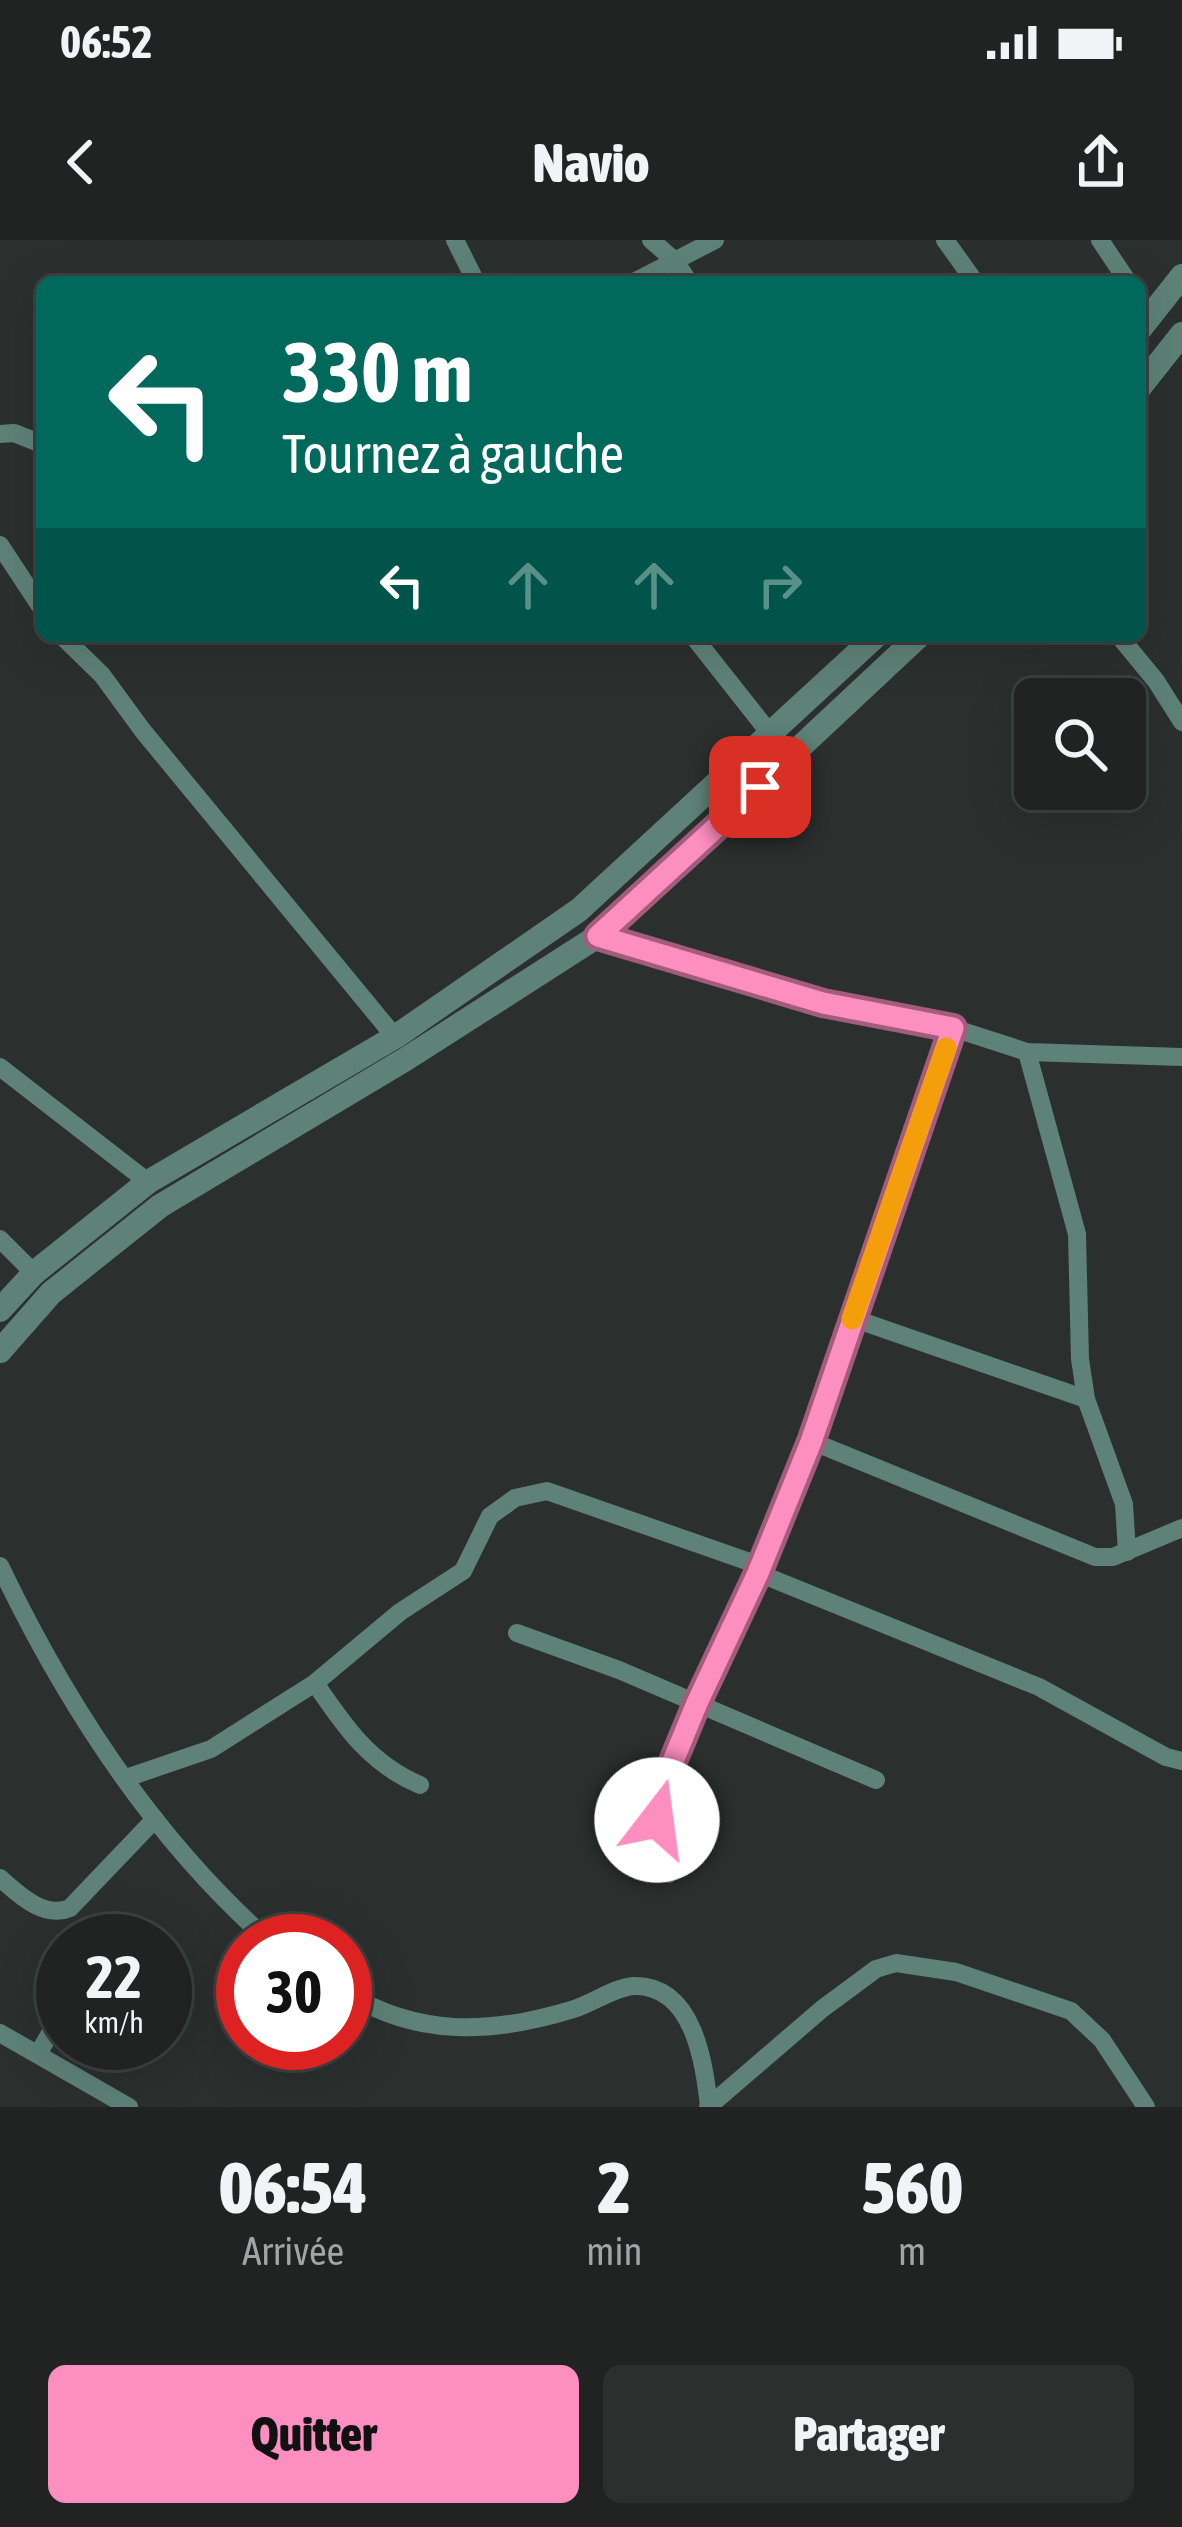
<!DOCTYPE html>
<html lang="fr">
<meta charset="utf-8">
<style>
body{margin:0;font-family:"Asap Condensed",sans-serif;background:#2d2f2f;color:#f1f3f6;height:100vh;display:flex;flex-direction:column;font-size:45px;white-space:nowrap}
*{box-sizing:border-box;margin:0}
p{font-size:39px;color:#a2a4a5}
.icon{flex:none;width:66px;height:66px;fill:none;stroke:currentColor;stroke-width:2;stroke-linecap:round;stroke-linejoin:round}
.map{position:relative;height:1867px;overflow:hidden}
.sheet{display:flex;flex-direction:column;background:#202322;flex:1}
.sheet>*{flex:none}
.hud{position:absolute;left:36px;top:36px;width:1110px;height:366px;border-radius:18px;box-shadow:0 12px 48px #0002,0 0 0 3px #3d4040;background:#00695c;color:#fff;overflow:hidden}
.controls{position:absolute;left:1014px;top:438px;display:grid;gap:24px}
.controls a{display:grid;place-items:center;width:132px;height:132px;border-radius:18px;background:#202322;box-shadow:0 12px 48px #0002,0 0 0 3px #3d4040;font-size:60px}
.speed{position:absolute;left:36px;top:1674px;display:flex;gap:24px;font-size:60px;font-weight:700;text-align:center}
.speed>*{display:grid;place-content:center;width:156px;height:156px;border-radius:50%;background:#202322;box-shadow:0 12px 48px #0002,0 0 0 3px #3d4040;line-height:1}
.speed small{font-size:30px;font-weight:400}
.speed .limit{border:18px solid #d22;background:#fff;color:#111}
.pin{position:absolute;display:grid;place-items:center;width:102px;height:102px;color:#fff;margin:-51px;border-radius:24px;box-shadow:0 6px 18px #0006}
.me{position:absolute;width:132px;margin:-66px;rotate:15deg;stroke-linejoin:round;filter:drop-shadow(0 0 9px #0008)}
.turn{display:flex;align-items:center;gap:42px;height:252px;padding:0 48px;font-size:54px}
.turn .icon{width:156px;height:156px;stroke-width:2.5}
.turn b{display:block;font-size:84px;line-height:102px}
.lanes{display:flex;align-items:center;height:114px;padding:0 48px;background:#0003;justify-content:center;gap:60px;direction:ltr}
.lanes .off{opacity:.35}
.eta{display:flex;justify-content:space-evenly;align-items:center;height:204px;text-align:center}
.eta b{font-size:72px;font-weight:800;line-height:84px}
.cta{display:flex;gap:24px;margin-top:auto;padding:24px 48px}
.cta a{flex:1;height:138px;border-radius:18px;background:#fd8ec0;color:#111;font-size:48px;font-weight:800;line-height:138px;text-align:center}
.cta a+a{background:#2d2f2f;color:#f1f3f6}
.status{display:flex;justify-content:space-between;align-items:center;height:84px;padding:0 60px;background:#202322;direction:ltr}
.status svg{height:33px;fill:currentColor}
header{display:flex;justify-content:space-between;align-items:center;height:156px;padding:0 48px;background:#202322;font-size:54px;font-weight:800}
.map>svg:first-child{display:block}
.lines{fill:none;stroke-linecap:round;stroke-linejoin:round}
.minor{stroke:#5e8277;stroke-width:18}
.tertiary{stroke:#5e8277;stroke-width:24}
.route-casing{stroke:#a45c7d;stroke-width:30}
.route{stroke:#fd8ec0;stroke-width:21}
.slow{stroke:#f59e0b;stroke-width:21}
</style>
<div class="status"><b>06:52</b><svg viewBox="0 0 49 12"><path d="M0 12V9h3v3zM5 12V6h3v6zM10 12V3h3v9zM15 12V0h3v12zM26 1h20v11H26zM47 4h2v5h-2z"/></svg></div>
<header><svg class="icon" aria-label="back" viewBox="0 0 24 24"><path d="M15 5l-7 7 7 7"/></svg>Navio<svg class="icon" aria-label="share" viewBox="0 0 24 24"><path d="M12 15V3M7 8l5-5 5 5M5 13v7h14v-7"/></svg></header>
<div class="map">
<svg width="1182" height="1867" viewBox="0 0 1182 1867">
<rect width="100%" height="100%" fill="#2b2f2e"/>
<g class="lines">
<g class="minor">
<path d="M455 0 476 42"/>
<path d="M651 0 675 21 689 42"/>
<path d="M945 0 975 42"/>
<path d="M1100 0 1128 42"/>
<path d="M634 42 715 0"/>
<path d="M0 194 14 193 42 204"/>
<path d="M0 305 42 369"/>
<path d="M62 396 102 435 143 491 395 797"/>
<path d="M693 396 772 496"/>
<path d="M1119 396 1156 441 1182 482"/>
<path d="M598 696 823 762 953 788 1027 812 1182 817"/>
<path d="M1027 812 1077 994 1080 1119 1086 1159 1124 1264 1127 1312"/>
<path d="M0 827 148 942"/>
<path d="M0 999 34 1033"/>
<path d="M852 1078 1086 1159"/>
<path d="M811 1201 1095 1317H1113L1182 1288"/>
<path d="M0 1326C66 1464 154 1599 269 1701"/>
<path d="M758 1333 1039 1447 1166 1517 1182 1521"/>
<path d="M517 1393 619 1430 876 1540"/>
<path d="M315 1443C345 1487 370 1524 420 1545"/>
<path d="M126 1538 211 1509 315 1443 400 1372 463 1331 490 1276 515 1258 547 1251 761 1326"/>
<path d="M669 1634C670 1608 657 1586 657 1560L758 1333 811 1201 953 788"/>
<path d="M0 1638C19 1655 44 1679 70 1668L155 1579"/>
<path d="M345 1752C419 1798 493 1794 574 1769 593 1763 615 1747 634 1746 694 1745 704 1823 709 1866"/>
<path d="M0 1793 129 1867"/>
<path d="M38 1814 63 1771"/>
<path d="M708 1867 822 1769 876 1729 896 1723 956 1732 1071 1771 1102 1800 1146 1867"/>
</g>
<g class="tertiary">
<path d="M1140 89 1182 36"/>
<path d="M1140 147 1182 94"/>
<path d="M0 1070 34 1033 148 942 395 797 579 670 876 396"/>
<path d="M0 1111 51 1053 160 966 406 819 598 696 919 396"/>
</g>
</g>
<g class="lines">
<defs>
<path id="route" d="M657 1580V1560L697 1463 758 1333 811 1202 953 788 823 763 598 696 760 547"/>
</defs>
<use href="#route" class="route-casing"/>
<use href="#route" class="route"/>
<path class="slow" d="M852 1079 946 808"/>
</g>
</svg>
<div class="controls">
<a><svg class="icon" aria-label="search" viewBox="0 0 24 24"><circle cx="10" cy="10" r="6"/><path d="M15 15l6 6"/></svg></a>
</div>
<div class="speed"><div>22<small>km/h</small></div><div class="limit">30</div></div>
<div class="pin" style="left:760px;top:547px;background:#d93025"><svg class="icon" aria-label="arrive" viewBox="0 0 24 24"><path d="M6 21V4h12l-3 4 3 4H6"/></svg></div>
<svg class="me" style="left:657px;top:1580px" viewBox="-20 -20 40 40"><circle r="19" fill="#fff"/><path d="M0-13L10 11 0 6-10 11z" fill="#fd8ec0"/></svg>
<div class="hud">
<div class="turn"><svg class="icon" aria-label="left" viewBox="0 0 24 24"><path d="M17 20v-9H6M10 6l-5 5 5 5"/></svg><div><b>330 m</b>Tournez à gauche</div></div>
<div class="lanes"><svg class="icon" aria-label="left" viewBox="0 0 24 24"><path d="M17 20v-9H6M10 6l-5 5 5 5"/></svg><svg class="icon off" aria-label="ahead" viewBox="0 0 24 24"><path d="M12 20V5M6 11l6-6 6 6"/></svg><svg class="icon off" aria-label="ahead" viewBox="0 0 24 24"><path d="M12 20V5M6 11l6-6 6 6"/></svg><svg class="icon off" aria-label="right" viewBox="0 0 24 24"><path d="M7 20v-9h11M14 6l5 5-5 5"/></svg></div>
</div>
</div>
<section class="sheet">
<div class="eta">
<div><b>06:54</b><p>Arrivée</p></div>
<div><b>2</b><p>min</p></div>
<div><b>560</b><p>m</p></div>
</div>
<div class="cta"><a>Quitter</a><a>Partager</a></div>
</section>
